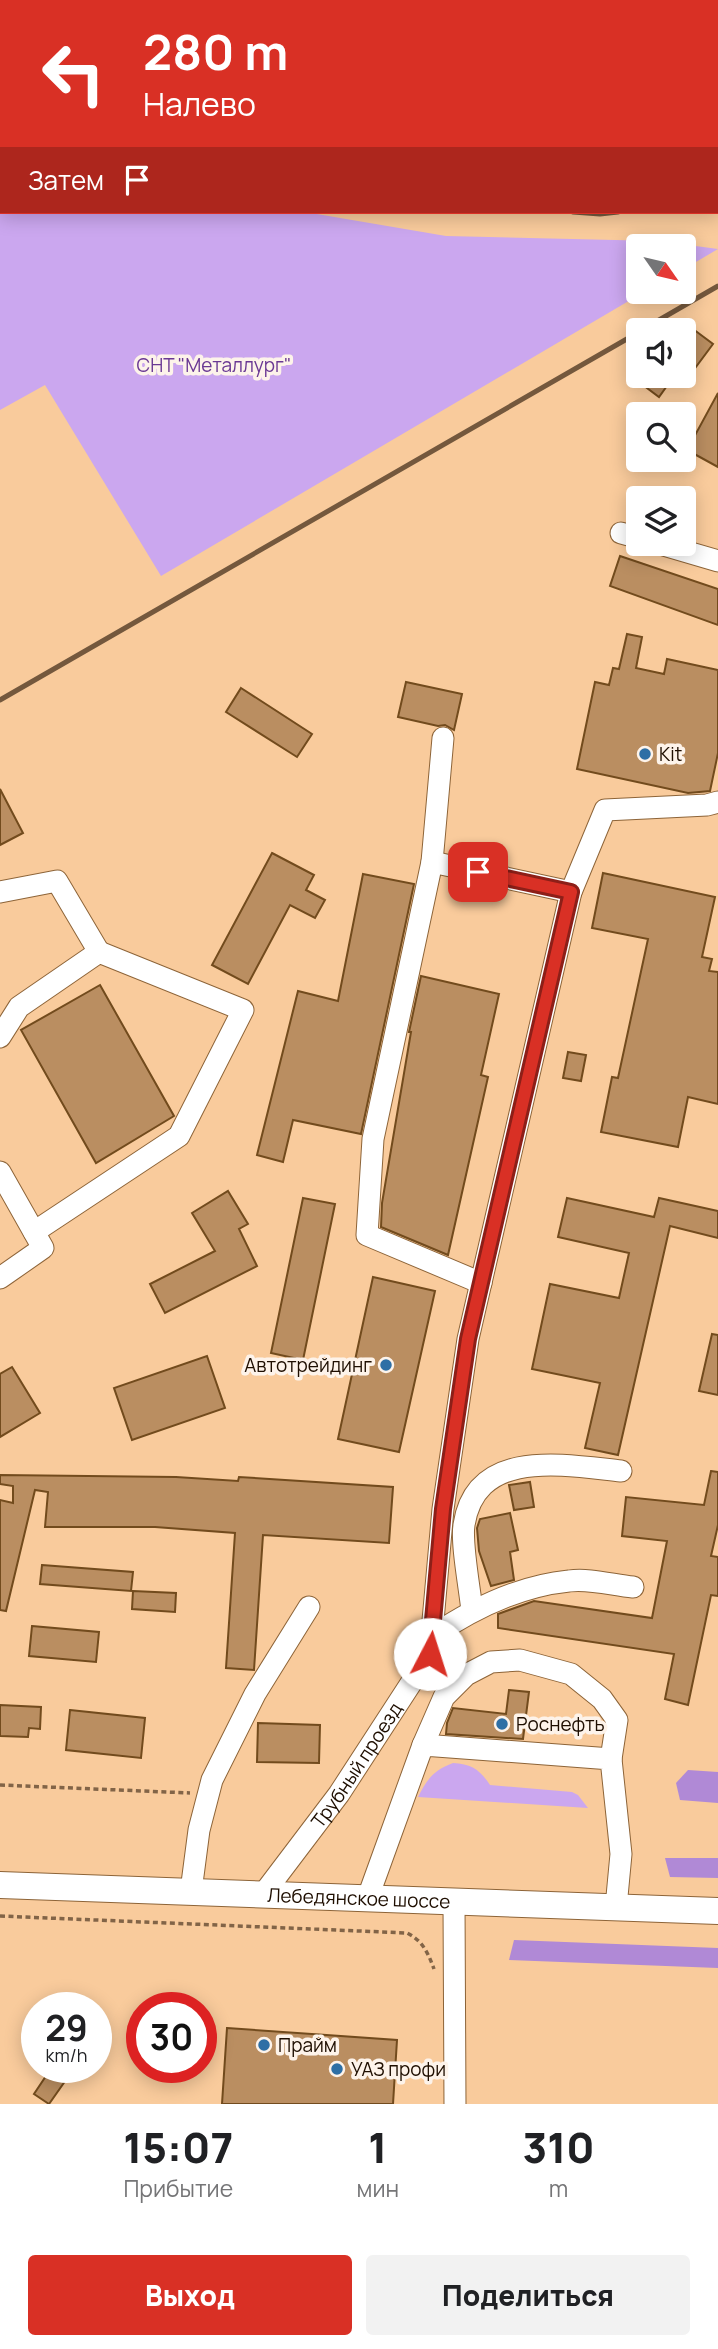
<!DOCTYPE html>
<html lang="ru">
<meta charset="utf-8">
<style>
body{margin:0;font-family:Manrope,sans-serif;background:#f2f2f2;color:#202124;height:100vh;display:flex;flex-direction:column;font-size:26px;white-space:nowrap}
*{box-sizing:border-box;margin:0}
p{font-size:23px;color:#757577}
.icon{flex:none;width:38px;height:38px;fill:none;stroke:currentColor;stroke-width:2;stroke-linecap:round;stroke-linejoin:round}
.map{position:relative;height:2104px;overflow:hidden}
.details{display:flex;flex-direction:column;background:#fff;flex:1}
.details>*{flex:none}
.guide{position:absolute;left:0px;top:0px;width:719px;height:214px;box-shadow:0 4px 18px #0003;background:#d93025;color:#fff;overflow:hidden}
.needle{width:46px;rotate:124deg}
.buttons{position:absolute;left:626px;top:234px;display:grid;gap:14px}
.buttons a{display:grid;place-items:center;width:70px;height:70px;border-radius:7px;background:#fff;box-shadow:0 4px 18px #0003;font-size:35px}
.speed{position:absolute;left:21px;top:1992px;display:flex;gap:14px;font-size:35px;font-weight:700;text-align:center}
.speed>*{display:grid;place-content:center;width:91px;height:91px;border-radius:50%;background:#fff;box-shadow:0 4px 18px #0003;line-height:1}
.speed small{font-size:18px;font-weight:400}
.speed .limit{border:10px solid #d22;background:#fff;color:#111}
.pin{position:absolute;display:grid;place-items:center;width:60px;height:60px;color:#fff;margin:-30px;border-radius:14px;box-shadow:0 4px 10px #0006}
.me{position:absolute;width:77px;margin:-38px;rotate:5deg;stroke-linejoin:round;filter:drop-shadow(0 0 5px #0008)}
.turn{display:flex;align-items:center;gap:24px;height:147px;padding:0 28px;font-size:32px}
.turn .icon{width:91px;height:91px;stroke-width:2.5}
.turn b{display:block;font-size:49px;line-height:60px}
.then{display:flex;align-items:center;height:66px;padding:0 28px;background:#0003;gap:14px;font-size:26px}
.eta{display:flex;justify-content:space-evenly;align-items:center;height:119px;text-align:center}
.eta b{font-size:42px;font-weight:800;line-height:49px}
.cta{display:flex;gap:14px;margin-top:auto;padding:14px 28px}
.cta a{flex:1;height:80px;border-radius:7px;background:#d93025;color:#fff;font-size:28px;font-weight:800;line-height:80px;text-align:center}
.cta a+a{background:#f2f2f2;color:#202124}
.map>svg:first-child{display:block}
.green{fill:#cba7ef}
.forest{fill:#b089d6}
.building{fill:#ba8e61;stroke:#724b1d;stroke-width:2}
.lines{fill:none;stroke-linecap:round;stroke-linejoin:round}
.minor-casing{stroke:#8d6438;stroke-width:23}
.major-casing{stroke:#8d6438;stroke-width:28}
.path{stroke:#826447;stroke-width:3.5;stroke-dasharray:5 3.5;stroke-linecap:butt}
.minor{stroke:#fff;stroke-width:21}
.major{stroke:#fff;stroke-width:26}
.rail{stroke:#74583d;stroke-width:5}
.route-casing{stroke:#8d1f18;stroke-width:18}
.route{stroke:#d93025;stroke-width:12}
.poi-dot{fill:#2e6fa5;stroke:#fdf3ea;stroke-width:2.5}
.labels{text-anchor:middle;stroke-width:7;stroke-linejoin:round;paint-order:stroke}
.park-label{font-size:19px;fill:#6a3893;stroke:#fdf3ea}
.poi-label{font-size:19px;fill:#1e0e00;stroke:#fdf3ea;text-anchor:start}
.street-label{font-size:19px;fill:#1e0e00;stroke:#fdf3ea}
</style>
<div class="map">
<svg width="718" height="2104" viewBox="0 0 718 2104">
<rect width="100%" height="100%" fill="#f9cb9c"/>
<g class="green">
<path d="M126 0H718V166V2Z"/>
<path d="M0 50 2 212H305L446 236 658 241 718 249 684 269V247H639V292H644L161 576 45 385 0 410Z"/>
<path d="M453 1763C472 1764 480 1770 490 1785L572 1792 578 1795 588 1808 418 1797C427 1779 434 1770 453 1763Z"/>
</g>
<g class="forest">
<path d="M688 1770 718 1772V1803L680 1800 676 1783Z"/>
<path d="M665 1858H718V1878L670 1877Z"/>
<path d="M514 1940 718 1948V1968L509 1960Z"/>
</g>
<g class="building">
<path d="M693 329 713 344 684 383V341Z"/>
<path d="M631 376H674L659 397Z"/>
<path d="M718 393V467L687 450Z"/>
<path d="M620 556 718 589V625L610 586Z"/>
<path d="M627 634 642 637 636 668 664 674 667 659 718 670V753L710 791 688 793 577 769 595 682 609 685 613 668 619 669Z"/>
<path d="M406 682 462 694 454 730 445 725 438 726 398 717Z"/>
<path d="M241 688 312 734 297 757 226 712Z"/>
<path d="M0 789 23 833 0 845Z"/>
<path d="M272 853 314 875 306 890 325 900 315 918 290 905 248 984 212 965Z"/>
<path d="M603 873 715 897 702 957 712 959 709 971 718 972V1104L688 1097 678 1147 601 1132 612 1077 618 1078 648 939 592 928Z"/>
<path d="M363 874 414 884 361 1134 293 1120 283 1162 257 1155 298 991 338 1001Z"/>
<path d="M421 976 499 994 481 1075 488 1077 448 1255 381 1227 382 1203 411 1032H409Z"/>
<path d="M100 985 174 1116 96 1163 21 1030Z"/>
<path d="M568 1052 586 1055 581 1081 563 1078Z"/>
<path d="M228 1191 248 1224 239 1229 257 1266 165 1313 150 1284 215 1251 192 1213Z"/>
<path d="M303 1198 335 1204 303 1360 271 1353Z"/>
<path d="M567 1198 654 1217 659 1198 718 1211V1238L670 1226 618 1455 585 1448 600 1383 532 1369 550 1284 619 1298 629 1253 558 1237Z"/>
<path d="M373 1277 435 1291 399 1452 338 1439Z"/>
<path d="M712 1334 718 1335V1395L699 1391Z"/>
<path d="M207 1356 225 1408 132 1440 114 1388Z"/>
<path d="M12 1367 40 1413 0 1437V1374Z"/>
<path d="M711 1471 718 1472V1525L711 1556 718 1557V1596L711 1595 688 1705 665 1699 674 1654 498 1628V1614L534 1601 652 1618 667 1541 622 1536 626 1497 704 1505Z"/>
<path d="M0 1475 176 1477 238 1481 239 1477 393 1487 389 1543 263 1535 254 1670 226 1668 235 1533 155 1527H45L48 1492 35 1490 6 1611 0 1610V1500L13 1503V1486L0 1484Z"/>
<path d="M530 1482 534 1507 514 1510 509 1485Z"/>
<path d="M510 1513 518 1550 510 1552 514 1580 491 1586 479 1551 477 1528 480 1519Z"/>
<path d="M42 1565 133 1572 131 1591 40 1584Z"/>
<path d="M133 1591 176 1593 175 1612 132 1609Z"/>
<path d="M32 1626 99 1632 96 1662 29 1656Z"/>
<path d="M509 1690 529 1692 523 1739 446 1734 447 1723 453 1708 506 1714Z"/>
<path d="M0 1705 41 1707 40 1729 29 1728 28 1737 0 1736Z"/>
<path d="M70 1710 145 1718 141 1758 66 1750Z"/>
<path d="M258 1723 320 1725 319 1763 257 1762Z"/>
<path d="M227 2028 397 2040 393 2104H222Z"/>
<path d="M52 2067H75L49 2104 34 2094Z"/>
</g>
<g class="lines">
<defs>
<g id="minor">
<path d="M352 0 355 2"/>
<path d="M705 0 708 2"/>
<path d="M621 533 639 538"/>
<path d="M660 544 718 561"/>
<path d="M443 738 432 862 373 1139 367 1235 481 1283"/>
<path d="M432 862 571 892"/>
<path d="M0 892 57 881 99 952"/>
<path d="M0 1037 19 1007 99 952 243 1010 179 1136 34 1232"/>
<path d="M0 1172 43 1248 0 1278"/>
<path d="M472 1611C470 1590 461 1543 464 1525 476 1447 565 1465 621 1471"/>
<path d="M431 1637C472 1609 518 1586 569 1581 589 1578 613 1585 633 1587"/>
<path d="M423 1745 444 1697 466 1675 491 1662 520 1660 571 1674 602 1699 617 1720 611 1759"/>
<path d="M191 1891 199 1830 212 1780 255 1694 309 1607"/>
<path id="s1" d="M264 1893 339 1794 430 1654 443 1509 468 1339 571 892 605 810 707 805 718 802"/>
<path d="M368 1897 423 1745 611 1759 621 1854 616 1907"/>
<path d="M454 1903 455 2104"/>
</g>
<g id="major">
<path id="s2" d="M0 1885 718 1911"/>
</g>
</defs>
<use href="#minor" class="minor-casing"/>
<use href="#major" class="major-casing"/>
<g class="path">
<path d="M0 1785 190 1793"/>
<path d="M0 1916 407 1933C423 1941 428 1953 434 1969"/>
</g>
<use href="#minor" class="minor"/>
<use href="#major" class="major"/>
<g class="rail">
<path d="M2 0 5 2"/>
<path d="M573 212 600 214 618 212"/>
<path d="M640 331 718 286"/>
<path d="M0 700 639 332"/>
</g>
</g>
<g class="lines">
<defs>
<path id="route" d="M430 1654 443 1509 468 1339 571 892 478 872"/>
</defs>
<use href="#route" class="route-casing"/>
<use href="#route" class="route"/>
</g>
<g class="poi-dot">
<circle cx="645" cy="754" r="7"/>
<circle cx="386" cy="1365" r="7"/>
<circle cx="502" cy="1724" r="7"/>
<circle cx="264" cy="2045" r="7"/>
<circle cx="337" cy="2069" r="7"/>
</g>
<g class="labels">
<g class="park-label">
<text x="214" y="372">СНТ "Металлург"</text>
</g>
<g class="poi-label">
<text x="659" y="761">Kit</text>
<text x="372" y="1372" text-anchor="end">Автотрейдинг</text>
<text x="516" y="1731">Роснефть</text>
<text x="278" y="2052">Прайм</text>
<text x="351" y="2076">УАЗ профи</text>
</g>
<g class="street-label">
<text dy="7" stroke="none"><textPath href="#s1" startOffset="158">Трубный проезд</textPath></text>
<text dy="7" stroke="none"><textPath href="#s2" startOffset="359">Лебедянское шоссе</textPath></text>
</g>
</g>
</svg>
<div class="buttons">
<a><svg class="needle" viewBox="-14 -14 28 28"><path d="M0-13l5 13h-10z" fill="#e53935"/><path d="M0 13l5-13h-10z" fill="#757577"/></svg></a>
<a><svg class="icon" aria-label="sound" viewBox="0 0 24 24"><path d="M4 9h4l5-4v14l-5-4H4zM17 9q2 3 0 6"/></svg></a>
<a><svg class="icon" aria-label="search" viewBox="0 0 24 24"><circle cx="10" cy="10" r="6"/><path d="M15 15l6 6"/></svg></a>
<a><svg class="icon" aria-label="layers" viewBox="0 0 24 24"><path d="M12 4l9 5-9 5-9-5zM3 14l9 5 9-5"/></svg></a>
</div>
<div class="speed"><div>29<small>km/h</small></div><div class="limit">30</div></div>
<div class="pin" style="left:478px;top:872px;background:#d93025"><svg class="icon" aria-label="arrive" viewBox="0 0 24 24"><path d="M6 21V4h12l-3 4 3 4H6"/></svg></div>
<svg class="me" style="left:430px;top:1654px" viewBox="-20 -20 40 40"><circle r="19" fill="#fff"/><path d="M0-13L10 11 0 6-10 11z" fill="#d93025"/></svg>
<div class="guide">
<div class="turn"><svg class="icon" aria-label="left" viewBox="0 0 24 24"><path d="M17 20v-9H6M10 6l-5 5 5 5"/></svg><div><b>280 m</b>Налево</div></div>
<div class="then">Затем<svg class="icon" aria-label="arrive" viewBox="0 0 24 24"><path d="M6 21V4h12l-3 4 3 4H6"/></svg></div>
</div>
</div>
<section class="details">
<div class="eta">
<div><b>15:07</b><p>Прибытие</p></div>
<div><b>1</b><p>мин</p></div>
<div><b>310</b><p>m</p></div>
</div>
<div class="cta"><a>Выход</a><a>Поделиться</a></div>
</section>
